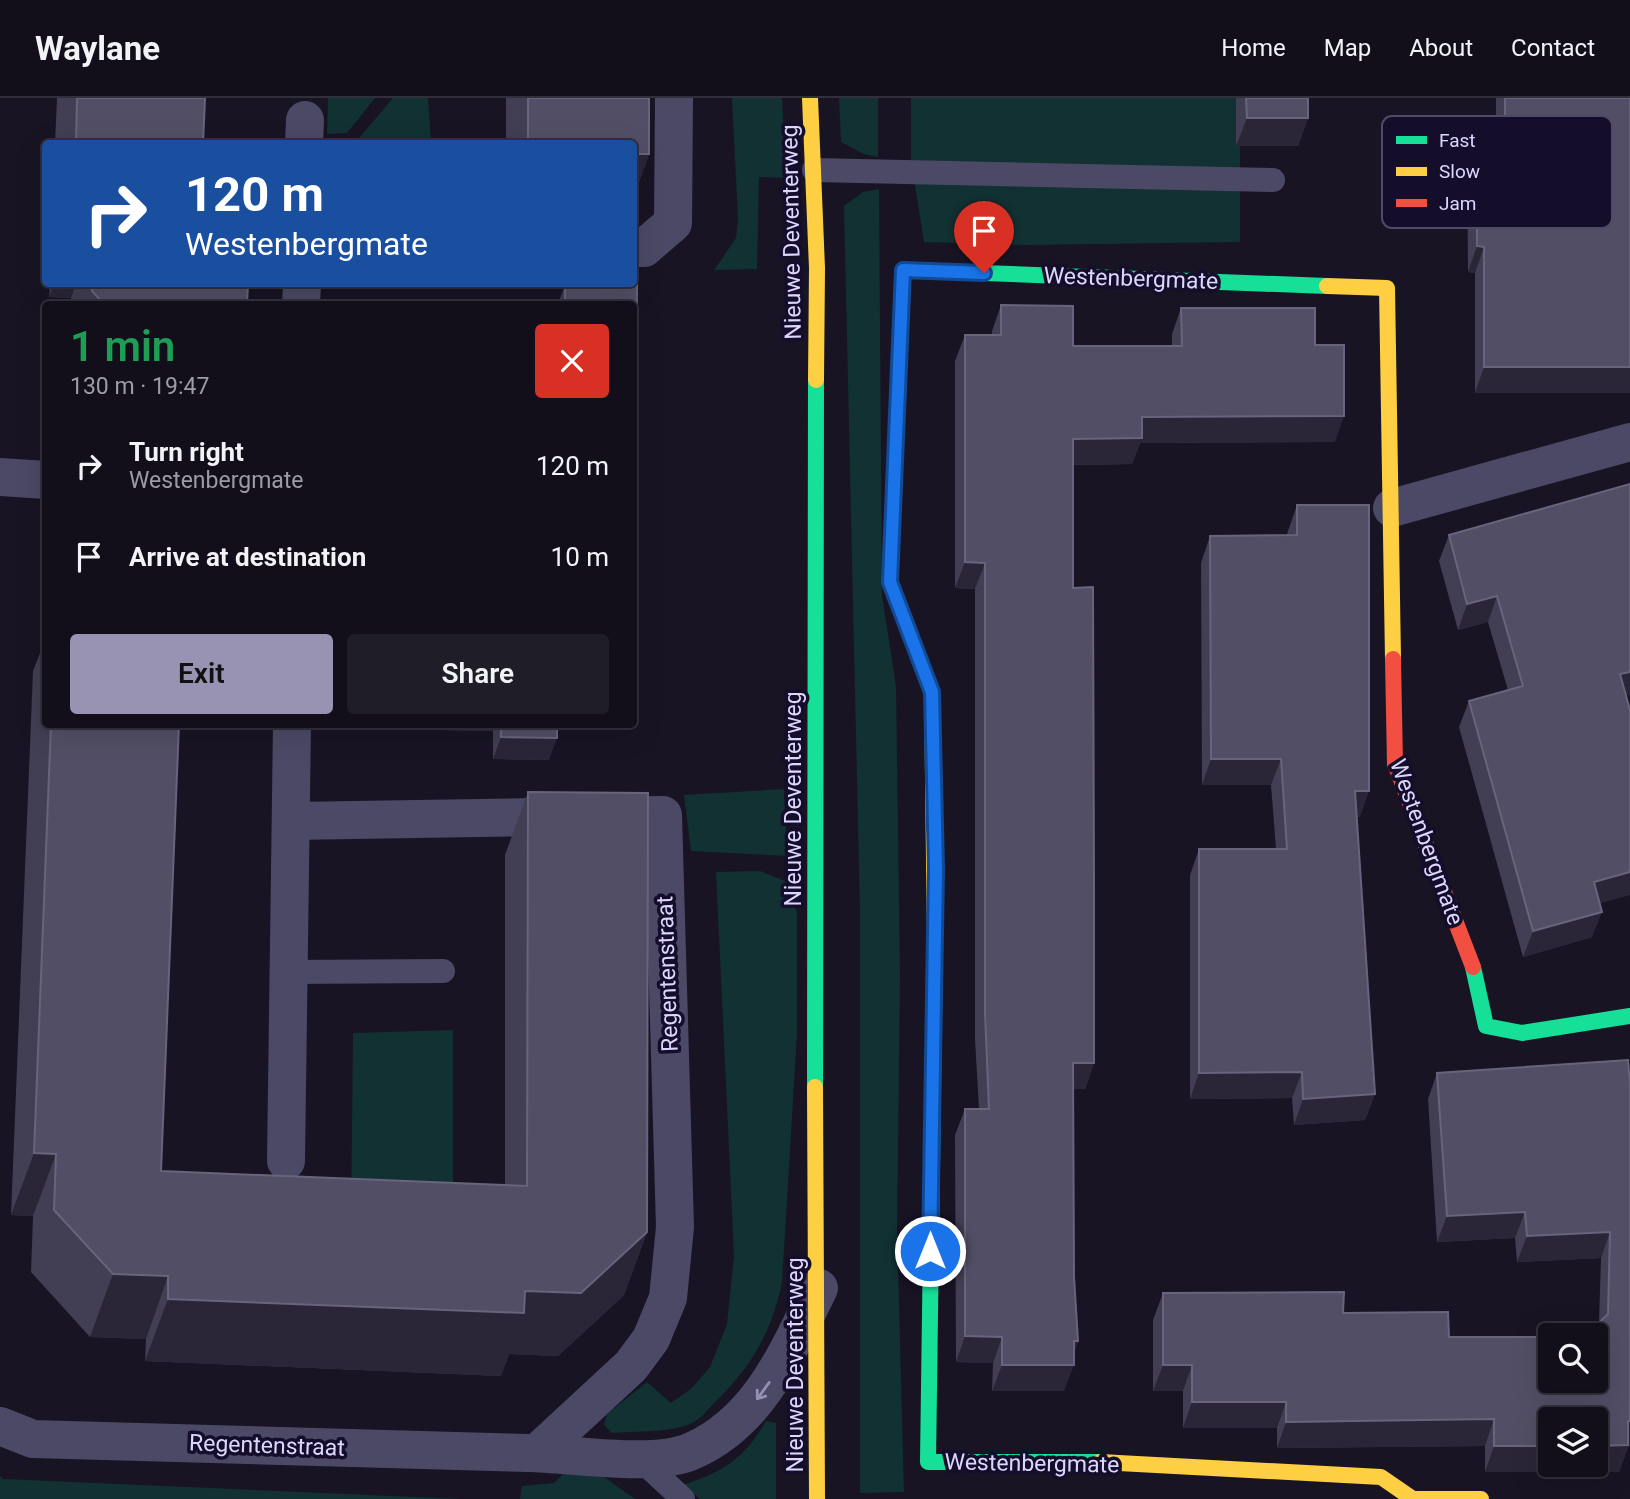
<!DOCTYPE html>
<meta charset="utf-8">
<style>
body{margin:0;font-family:Roboto,sans-serif;background:#1f1d28;color:#f1f3f6;height:100vh;display:flex;flex-direction:column;font-size:26px;white-space:nowrap}
*{box-sizing:border-box;margin:0}
p{font-size:23px;color:#9c9ca3}
.icon{flex:none;width:38px;height:38px;fill:none;stroke:currentColor;stroke-width:2;stroke-linecap:round;stroke-linejoin:round}
.map{position:relative;flex:1;overflow:hidden}
.drawer{position:absolute;left:42px;top:203px;width:595px;height:427px;display:flex;flex-direction:column;background:#120f1b;border-radius:7px;box-shadow:0 7px 28px #0002,0 0 0 2px #312f3a}
.drawer>*{flex:none}
.top-card{position:absolute;left:42px;top:42px;width:595px;height:147px;border-radius:7px;box-shadow:0 7px 28px #0002,0 0 0 2px #312f3a;background:#1a4fa0;color:#fff;overflow:hidden}
.tools{position:absolute;left:1538px;top:1225px;display:grid;gap:14px}
.tools a{display:grid;place-items:center;width:70px;height:70px;border-radius:7px;background:#120f1b;box-shadow:0 7px 28px #0002,0 0 0 2px #312f3a;font-size:35px}
.pin{position:absolute;display:grid;place-items:center;width:60px;height:60px;color:#fff;margin:-72px -30px;border-radius:50% 50% 50% 0;rotate:-45deg;box-shadow:0 0 7px #0007}
.pin .icon{rotate:45deg}
.me{position:absolute;width:77px;margin:-38px;rotate:0deg;stroke-linejoin:round;filter:drop-shadow(0 0 5px #0008)}
.turn{display:flex;align-items:center;gap:24px;height:147px;padding:0 28px;font-size:32px}
.turn .icon{width:91px;height:91px;stroke-width:2.5}
.turn b{display:block;font-size:49px;line-height:60px}
.round{display:grid;place-items:center;flex:none;width:74px;height:74px;border-radius:7px;background:#1f1d28}
.overview{display:flex;align-items:center;justify-content:space-between;height:119px;padding:0 28px}
h1{font-size:42px;font-weight:600;line-height:52px;color:#1e9e55}
.action{display:flex;gap:14px;margin-top:auto;padding:14px 28px}
.action a{flex:1;height:80px;border-radius:7px;background:#9893b2;color:#111;font-size:28px;font-weight:600;line-height:80px;text-align:center}
.action a+a{background:#1f1d28;color:#f1f3f6}
ul{padding:0;list-style:none}
li{display:flex;align-items:center;gap:21px;height:91px;padding:0 28px}
li div{flex:1}
li b{display:block;font-size:26px}
li em{font-style:normal}
header{display:flex;align-items:center;gap:42px;box-sizing:border-box;height:98px;padding:0 35px;background:#120f1b;border-bottom:2px solid #312f3a}
header strong{font-size:33px}
nav{display:flex;gap:38px;margin-inline-start:auto;font-size:24px}
.map>svg:first-child{display:block}
.green{fill:#123133}
.lines{fill:none;stroke-linecap:round;stroke-linejoin:round}
.lane{stroke:#4b4965;stroke-width:24}
.street{stroke:#4b4965;stroke-width:38}
.fast{stroke:#16e098;stroke-width:16}
.slow{stroke:#ffcf43;stroke-width:16}
.jam{stroke:#f24e42;stroke-width:16}
.wall{fill:#423e53}
.shaded-wall{fill:#2a2638}
.building{fill:#524e65;stroke:#68647e;stroke-width:2}
.oneway{stroke:#9490b2}
.route-casing{stroke:#114b97;stroke-width:18}
.route{stroke:#1a73e8;stroke-width:12}
.labels{text-anchor:middle;stroke-width:7;stroke-linejoin:round;paint-order:stroke}
.street-label{font-size:23px;fill:#ddd7ff;stroke:#140e2a}
.key{fill:#140e2a;stroke:#504a6a;stroke-width:2}
.key-label{font-size:19px;fill:#ddd7ff}
</style>
<header>
<strong>Waylane</strong>
<nav><a>Home</a><a>Map</a><a>About</a><a>Contact</a></nav>
</header>
<div class="map">
<svg width="1630" height="1401" viewBox="0 0 1630 1401">
<rect width="100%" height="100%" fill="#181424"/>
<g class="green">
<path d="M328 0H375L347 35 327 36Z"/>
<path d="M393 0H428L431 45H355Z"/>
<path d="M732 0H782L786 80 759 79 757 171 714 172 736 140 738 121Z"/>
<path d="M839 0H878V59L864 56 841 44Z"/>
<path d="M911 0H1240V144L1029 147 924 144 911 62Z"/>
<path d="M879 91 882 498 896 588 900 879 897 1131 904 1394 860 1395V814L844 108 863 94Z"/>
<path d="M784 691 787 758 691 753 684 697Z"/>
<path d="M760 773 785 783 797 814V936L782 1184C772 1233 752 1268 716 1303 709 1310 701 1321 692 1325 670 1335 637 1333 612 1335L604 1327 607 1316 647 1284 671 1305 692 1290 710 1269 727 1226 734 1157 716 774Z"/>
<path d="M453 932V1128L351 1125 353 935Z"/>
<path d="M766 1323 776 1325V1401H700L683 1387C724 1373 744 1361 766 1323Z"/>
<path d="M569 1370 601 1377 635 1401H520L522 1388 554 1385Z"/>
<path d="M0 1378 3 1381 461 1401H0Z"/>
</g>
<g class="lines">
<g class="lane">
<path d="M814 72 1273 82"/>
<path d="M287 874 443 873"/>
<path d="M640 1361 683 1401"/>
</g>
<g class="street">
<path d="M304 46 305 22"/>
<path d="M634 150H644L673 125 674 0"/>
<path d="M301 206 302 186"/>
<path d="M0 379 46 382"/>
<path d="M1392 410 1630 344"/>
<path d="M291 723 663 717 675 1129 668 1200 651 1241 631 1268 537 1355"/>
<path d="M286 1063 292 626"/>
<path d="M0 1328 33 1341C199 1345 364 1350 529 1355 572 1356 655 1370 692 1353 760 1323 788 1253 819 1190"/>
</g>
<g class="fast">
<path d="M902 514 890 484 903 172 1327 188"/>
<path d="M935 845 928 1364H1100"/>
<path d="M1473 869 1486 928 1522 935 1630 918"/>
<path d="M815 989 816 282"/>
</g>
<g class="slow">
<path d="M810 0 817 170 816 282"/>
<path d="M1327 188 1387 190 1393 561"/>
<path d="M902 514 932 594 935 845"/>
<path d="M815 989 817 1401"/>
<path d="M1100 1364 1381 1379 1413 1401H1481"/>
</g>
<path class="jam" d="M1393 561 1395 666 1473 869"/>
</g>
<g class="wall">
<path d="M57 0H205L203 46H55Z"/>
<path d="M506 0H649V56L634 98V46H506Z"/>
<path d="M1236 0H1308V20L1298 48H1236Z"/>
<path d="M1496 0H1630L1475 295V175L1468 174 1467 51 1476 25H1496Z"/>
<path d="M50 186H248L247 206H71V200L49 199Z"/>
<path d="M637 186 636 383 634 390V206H558L565 187Z"/>
<path d="M1001 207 1073 248H1172V236L1181 210 1315 247 1335 344 1140 345 1132 366 1073 367V490L1094 965 1085 991H1073L1074 1179 1078 1243 1074 1255 1064 1293H992L993 1265 956 1264 955 1037 965 1011H979L975 941V491L955 490V263L965 237H992V233Z"/>
<path d="M1297 407 1360 719H1356L1375 996 1365 1022 1294 1027 1292 1000 1190 1001V777L1199 751H1276L1271 687H1202L1201 465 1210 438 1287 437 1288 433Z"/>
<path d="M1449 437 1626 598 1599 806 1592 839 1523 859 1459 629 1469 603 1508 592 1488 524 1458 532 1439 463Z"/>
<path d="M46 540V626H179L161 1073 505 1087V757L528 694 647 1134 624 1197 558 1258 509 1256 501 1278 145 1263 146 1241 90 1239 31 1174 33 1118 11 1117 33 573Z"/>
<path d="M438 626H557L549 662 493 661V633L438 632Z"/>
<path d="M1628 962V1349L1619 1374H1485V1348L1277 1350V1330H1183V1293H1153V1222L1163 1195 1343 1215 1449 1239 1550 1283 1599 1225 1601 1160 1517 1164 1515 1140 1437 1144 1428 1001 1437 975Z"/>
</g>
<g class="shaded-wall">
<path d="M1247 20H1308L1298 48H1236Z"/>
<path d="M634 56H649L634 98Z"/>
<path d="M1477 148 1484 149 1475 175 1468 174Z"/>
<path d="M54 186H76L71 200 49 199Z"/>
<path d="M1484 269H1630V295H1475Z"/>
<path d="M1344 318 1335 344 1140 345 1132 366 1063 367 1073 341 1142 319Z"/>
<path d="M965 464 985 465 975 491 955 490Z"/>
<path d="M1497 498 1488 524 1458 532 1467 506Z"/>
<path d="M1630 574V597L1611 602 1620 576Z"/>
<path d="M440 626H496L493 633 438 632Z"/>
<path d="M501 639 557 640 549 662 493 661Z"/>
<path d="M1211 661H1281L1271 687H1202Z"/>
<path d="M1355 693H1369L1360 719H1345Z"/>
<path d="M1630 774V797L1584 810 1594 784Z"/>
<path d="M1602 814 1592 839 1523 859 1533 833Z"/>
<path d="M1073 965H1094L1085 991H1064Z"/>
<path d="M1302 974 1292 1000 1190 1001 1199 975Z"/>
<path d="M1375 996 1365 1022 1294 1027 1303 1001Z"/>
<path d="M34 1055 56 1056 33 1118 11 1117Z"/>
<path d="M1525 1114 1515 1140 1437 1144 1447 1118Z"/>
<path d="M647 1134 624 1197 558 1258 509 1256 501 1278 145 1263 168 1201 525 1193Z"/>
<path d="M1610 1134 1601 1160 1517 1164 1527 1138Z"/>
<path d="M113 1176 168 1178 146 1241 90 1239Z"/>
<path d="M965 1238 1002 1239 993 1265 956 1264Z"/>
<path d="M1074 1243H1078L1069 1267H1074L1064 1293H992L1002 1267Z"/>
<path d="M1163 1267H1192L1183 1293H1153Z"/>
<path d="M1192 1304H1286L1277 1330H1183Z"/>
<path d="M1494 1321 1485 1348 1277 1350 1286 1324Z"/>
<path d="M1628 1323H1630V1349H1628L1619 1374H1485L1494 1348H1550V1367H1596V1348Z"/>
</g>
<g class="building">
<path d="M77 0H205L203 46H76Z"/>
<path d="M528 0H649V56H634V46H528Z"/>
<path d="M1246 0H1308V20H1247Z"/>
<path d="M1505 0H1630V269H1484V149L1477 148 1476 25H1505Z"/>
<path d="M92 186H248L247 206H104L92 193Z"/>
<path d="M637 186 636 383H634V206H565V187Z"/>
<path d="M1001 207 1073 208V248H1182L1181 210H1315V247H1344V318L1142 319V340L1073 341V490L1093 489 1094 788V965H1073L1074 1179 1078 1243H1074V1267H1002V1239L965 1238V1011H989L985 915V465L965 464V237H1001Z"/>
<path d="M1630 386V574L1620 576 1630 612V774L1594 784 1602 814 1533 833 1469 603 1523 588 1497 498 1467 506 1449 437Z"/>
<path d="M1297 407H1369V693H1355L1375 996 1303 1001 1302 974 1199 975V751H1287L1281 661H1211L1210 438 1297 437Z"/>
<rect x="634" y="515" width="2" height="57"/>
<path d="M51 626H179L161 1073 527 1088 528 694 648 695 647 1134 581 1195 525 1193 524 1215 168 1201V1178L113 1176 54 1112 56 1056 34 1055Z"/>
<path d="M501 626H557V640L501 639Z"/>
<path d="M1628 962 1630 987V1323H1628V1347L1596 1348V1321H1550V1348H1494V1321L1286 1324V1304H1192V1267H1163V1195L1344 1194 1343 1215 1448 1214 1449 1239H1550V1283H1596V1237H1586L1608 1216 1610 1134 1527 1138 1525 1114 1447 1118 1437 975Z"/>
</g>
<defs><path id="oneway-shaft" d="M-6 0H5M1.5-3L5.5 0L1.5 3" fill="none" stroke-width="1.6" stroke-linecap="round" stroke-linejoin="round" transform="scale(1.75)"/></defs>
<use class="oneway" href="#oneway-shaft" transform="translate(763 1293) rotate(126)"/>
<g class="lines">
<defs>
<path id="route" d="M930 1153 936 771 932 594 890 484 903 172 984 175"/>
</defs>
<use href="#route" class="route-casing"/>
<use href="#route" class="route"/>
</g>
<g class="labels">
<g class="street-label">
<text transform="translate(791 134) rotate(-91)" y="8">Nieuwe Deventerweg</text>
<text transform="translate(1131 180) rotate(2)" y="8">Westenbergmate</text>
<text transform="translate(793 701) rotate(-90)" y="8">Nieuwe Deventerweg</text>
<text transform="translate(1427 744) rotate(70)" y="8">Westenbergmate</text>
<text transform="translate(667 876) rotate(-92)" y="8">Regentenstraat</text>
<text transform="translate(795 1267) rotate(-90)" y="8">Nieuwe Deventerweg</text>
<text transform="translate(267 1347) rotate(2)" y="8">Regentenstraat</text>
<text transform="translate(1032 1365) rotate(1)" y="8">Westenbergmate</text>
</g>
</g>
<rect x="1382" y="18" width="230" height="112" rx="10" class="key"/>
<rect x="1396" y="38" width="31" height="8" fill="#16e098"/>
<rect x="1396" y="69" width="31" height="9" fill="#ffcf43"/>
<rect x="1396" y="101" width="31" height="8" fill="#f24e42"/>
<g class="key-label">
<text x="1439" y="49">Fast</text>
<text x="1439" y="80">Slow</text>
<text x="1439" y="112">Jam</text>
</g>
</svg>
<div class="tools">
<a><svg class="icon" aria-label="search" viewBox="0 0 24 24"><circle cx="10" cy="10" r="6"/><path d="M15 15l6 6"/></svg></a>
<a><svg class="icon" aria-label="layers" viewBox="0 0 24 24"><path d="M12 4l9 5-9 5-9-5zM3 14l9 5 9-5"/></svg></a>
</div>
<div class="pin" style="left:984px;top:175px;background:#d93025"><svg class="icon" aria-label="arrive" viewBox="0 0 24 24"><path d="M6 21V4h12l-3 4 3 4H6"/></svg></div>
<svg class="me" style="left:930px;top:1153px" viewBox="-20 -20 40 40"><circle r="17" fill="#1a73e8" stroke="#fff" stroke-width="3"/><path d="M0-11L8 9 0 5-8 9z" fill="#fff"/></svg>
<div class="top-card">
<div class="turn"><svg class="icon" aria-label="right" viewBox="0 0 24 24"><path d="M7 20v-9h11M14 6l5 5-5 5"/></svg><div><b>120 m</b>Westenbergmate</div></div>
</div>
<section class="drawer">
<div class="overview"><div><h1>1 min</h1><p>130 m · 19:47</p></div><a class="round" style="background:#d93025;color:#fff"><svg class="icon" aria-label="close" viewBox="0 0 24 24"><path d="M6 6l12 12M18 6L6 18"/></svg></a></div>
<ul>
<li><svg class="icon" aria-label="right" viewBox="0 0 24 24"><path d="M7 20v-9h11M14 6l5 5-5 5"/></svg><div><b>Turn right</b><p>Westenbergmate</p></div><em>120 m</em></li>
<li><svg class="icon" aria-label="arrive" viewBox="0 0 24 24"><path d="M6 21V4h12l-3 4 3 4H6"/></svg><div><b>Arrive at destination</b></div><em>10 m</em></li>
</ul>
<div class="action"><a>Exit</a><a>Share</a></div>
</section>
</div>
